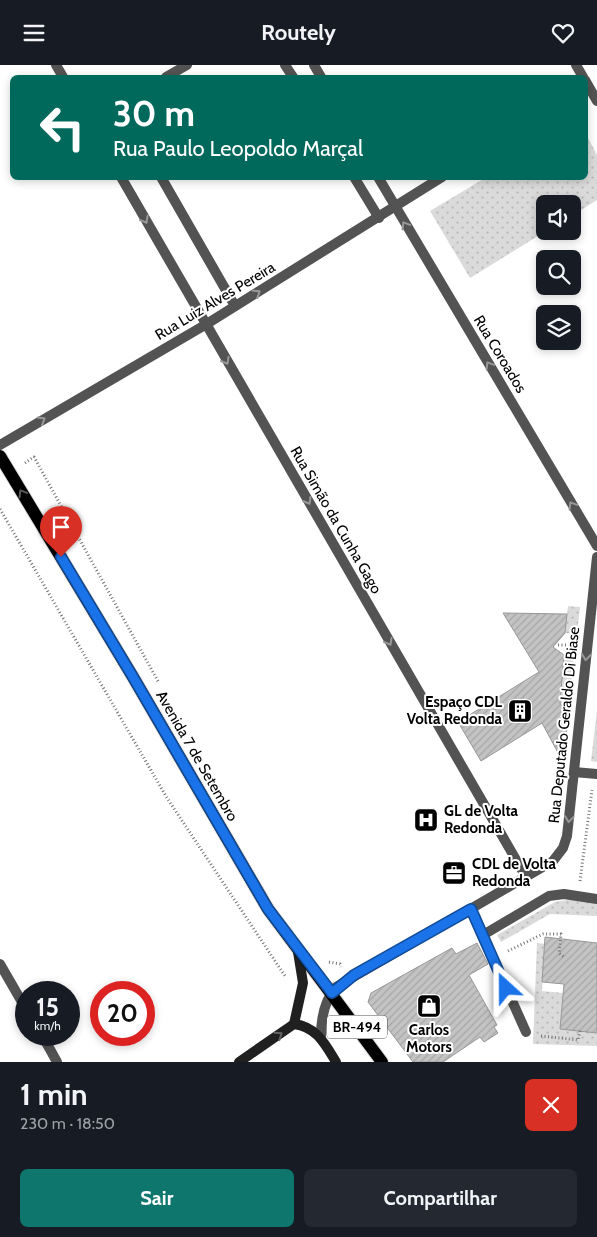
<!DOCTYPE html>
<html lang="pt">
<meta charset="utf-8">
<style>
body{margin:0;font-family:Cabin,sans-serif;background:#242831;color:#f1f3f6;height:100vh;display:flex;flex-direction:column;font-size:19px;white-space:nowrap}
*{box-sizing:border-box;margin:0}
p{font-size:16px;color:#9ea1a6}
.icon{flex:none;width:28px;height:28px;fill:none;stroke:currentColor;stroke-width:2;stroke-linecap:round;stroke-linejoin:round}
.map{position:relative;height:997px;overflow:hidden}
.drawer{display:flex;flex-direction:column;background:#171b24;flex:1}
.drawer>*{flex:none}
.top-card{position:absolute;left:10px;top:10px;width:578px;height:105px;border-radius:8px;box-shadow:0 2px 8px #0003;background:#00695c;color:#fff;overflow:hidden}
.tools{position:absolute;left:536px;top:130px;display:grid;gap:10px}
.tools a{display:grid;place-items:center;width:45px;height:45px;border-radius:8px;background:#171b24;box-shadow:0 2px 8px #0003;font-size:25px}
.speed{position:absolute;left:15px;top:916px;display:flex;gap:10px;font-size:25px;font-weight:700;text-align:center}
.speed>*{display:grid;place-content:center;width:65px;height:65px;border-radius:50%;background:#171b24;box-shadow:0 2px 8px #0003;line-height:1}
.speed small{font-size:12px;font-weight:400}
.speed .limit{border:8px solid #d22;background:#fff;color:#111}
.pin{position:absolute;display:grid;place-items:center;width:42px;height:42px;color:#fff;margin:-51px -21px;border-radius:50% 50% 50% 0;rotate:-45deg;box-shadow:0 0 5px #0007}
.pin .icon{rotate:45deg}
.me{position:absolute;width:55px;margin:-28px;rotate:336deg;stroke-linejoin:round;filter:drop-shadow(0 0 4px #0008)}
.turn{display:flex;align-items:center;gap:18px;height:105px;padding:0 20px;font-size:22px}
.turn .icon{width:65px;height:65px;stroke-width:2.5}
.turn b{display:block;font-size:35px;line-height:42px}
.round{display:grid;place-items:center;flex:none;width:52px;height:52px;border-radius:8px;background:#242831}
.head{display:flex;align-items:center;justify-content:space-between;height:85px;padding:0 20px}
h1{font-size:30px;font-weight:800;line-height:38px}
.action{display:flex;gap:10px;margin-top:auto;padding:10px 20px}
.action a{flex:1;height:58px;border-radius:8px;background:#0f766e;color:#fff;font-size:20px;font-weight:800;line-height:58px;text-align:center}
.action a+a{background:#242831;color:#f1f3f6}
header{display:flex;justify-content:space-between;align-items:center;height:65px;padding:0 20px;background:#171b24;font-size:22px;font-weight:800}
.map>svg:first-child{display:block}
.grass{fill:url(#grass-dots)}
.building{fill:url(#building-hatch);stroke:#979797}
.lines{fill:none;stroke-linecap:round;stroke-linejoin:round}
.primary-casing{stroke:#dbdbdb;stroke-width:14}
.path{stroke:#757575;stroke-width:3;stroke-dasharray:1 2.5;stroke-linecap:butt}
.lane{stroke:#535353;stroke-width:10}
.street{stroke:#535353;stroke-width:10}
.secondary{stroke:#202020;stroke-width:10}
.primary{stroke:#000;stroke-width:12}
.oneway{stroke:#989898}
.oneway2{stroke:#595959}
.oneway3{stroke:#636363}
.route-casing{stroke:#114b97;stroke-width:12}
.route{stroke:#1a73e8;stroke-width:9}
.labels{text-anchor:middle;stroke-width:4;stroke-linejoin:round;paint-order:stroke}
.shield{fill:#fff;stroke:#4c4c4c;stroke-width:1}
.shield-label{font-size:14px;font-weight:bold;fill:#000}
.street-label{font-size:15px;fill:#000;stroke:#fff}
.poi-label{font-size:15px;font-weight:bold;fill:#000;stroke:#fff;text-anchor:start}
</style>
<header><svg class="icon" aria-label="menu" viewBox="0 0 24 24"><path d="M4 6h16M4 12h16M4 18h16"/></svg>Routely<svg class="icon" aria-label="heart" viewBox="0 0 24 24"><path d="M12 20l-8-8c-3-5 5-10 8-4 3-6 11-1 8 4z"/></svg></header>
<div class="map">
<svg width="597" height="997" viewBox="0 0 597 997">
<defs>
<pattern id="grass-dots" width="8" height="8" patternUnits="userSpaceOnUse" patternTransform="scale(1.25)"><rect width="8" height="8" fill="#dadada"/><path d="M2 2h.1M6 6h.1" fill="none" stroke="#b9b9b9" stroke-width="1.8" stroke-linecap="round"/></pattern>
<pattern id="building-hatch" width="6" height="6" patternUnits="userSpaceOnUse" patternTransform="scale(1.25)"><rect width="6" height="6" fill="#c3c3c3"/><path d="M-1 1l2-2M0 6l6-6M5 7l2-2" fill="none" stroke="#a6a6a6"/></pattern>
</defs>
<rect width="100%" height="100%" fill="#fff"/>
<g class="grass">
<path d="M585 67 597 90V135L573 150 572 139H545L546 166 470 213 430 146 485 113 585 112Z"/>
<path d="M568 541 580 542 577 569 565 568Z"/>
<path d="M563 590 574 591 568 654 560 638Z"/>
<path d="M597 645V697L591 696Z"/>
<path d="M573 834 597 838V851L550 849 501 877 497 870 555 837Z"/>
<path d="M537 878 545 879 542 926 563 928 560 963 597 968V981L533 979Z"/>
</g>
<g class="building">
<path d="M503 548 567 549 565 568 553 582 564 590 560 638 568 654 563 697 542 658 481 696 458 657 539 607Z"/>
<path d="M545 872 597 878V968L560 964 564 919 542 917Z"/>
<path d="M477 878 488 899 469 910 497 960 494 962 498 968 484 977 480 972 443 997H413L368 937 371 928 452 883 456 889Z"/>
</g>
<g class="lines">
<defs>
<path id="primary" d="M0 391 133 612 268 844 382 997"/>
</defs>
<use href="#primary" class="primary-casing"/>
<g class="path">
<path d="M25 398 34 392 159 618"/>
<path d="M0 444 167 733 285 911"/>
<path d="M558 580H572"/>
<path d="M580 816 592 725"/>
<path d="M508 886 543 869H561L559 888 565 893"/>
<path d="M329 897 340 899 341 902"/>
<path d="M541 971 578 975 580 966"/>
</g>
<g class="lane">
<path d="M285 0 293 12"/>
<path d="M166 12 187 0"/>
<path d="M161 112 235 241"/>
<path d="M354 112 379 153"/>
<path d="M574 707 597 709"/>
<path d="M471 844 526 967"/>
<path d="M483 870 549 831 564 829 597 834"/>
</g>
<g class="street">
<path d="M56 0 63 12"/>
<path d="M314 0 321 12"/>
<path d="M576 0 583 12"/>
<path d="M585 15 597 36"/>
<path d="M121 112 526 812"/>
<path d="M378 112 597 481"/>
<path d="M0 380 205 260 442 112"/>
<path d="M0 899 26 944"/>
<path d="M42 970 57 997"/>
<path d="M321 971C321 953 324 936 336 922L553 796 563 783 567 771 597 492"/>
</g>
<g class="secondary">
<path d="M294 959C317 962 325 979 336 997"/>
<path d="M239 997 294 959 303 918 298 887"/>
</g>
<use href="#primary" class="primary"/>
</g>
<defs><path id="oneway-chevron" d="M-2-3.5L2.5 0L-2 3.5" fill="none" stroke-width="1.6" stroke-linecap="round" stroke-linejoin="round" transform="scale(1.25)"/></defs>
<g class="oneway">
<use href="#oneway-chevron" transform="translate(145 155) rotate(60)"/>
<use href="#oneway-chevron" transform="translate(405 160) rotate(-121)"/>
<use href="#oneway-chevron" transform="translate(257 228) rotate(-32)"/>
<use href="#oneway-chevron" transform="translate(226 296) rotate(60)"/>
<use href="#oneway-chevron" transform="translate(489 300) rotate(-121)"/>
<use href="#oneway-chevron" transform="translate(42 355) rotate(-30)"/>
<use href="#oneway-chevron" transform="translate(308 436) rotate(60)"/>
<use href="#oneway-chevron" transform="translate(572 440) rotate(-121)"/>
<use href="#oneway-chevron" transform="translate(389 577) rotate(60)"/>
<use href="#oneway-chevron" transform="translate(586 592) rotate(96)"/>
<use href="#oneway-chevron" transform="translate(569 754) rotate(96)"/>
</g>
<use class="oneway2" href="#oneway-chevron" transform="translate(22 428) rotate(-121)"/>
<use class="oneway3" href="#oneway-chevron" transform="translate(279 970) rotate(-34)"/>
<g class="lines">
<defs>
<path id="route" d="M61 492 133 612 268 844 332 928 354 910 471 844 506 923"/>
</defs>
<use href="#route" class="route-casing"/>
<use href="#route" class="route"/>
</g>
<defs>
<symbol id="building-square" viewBox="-11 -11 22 22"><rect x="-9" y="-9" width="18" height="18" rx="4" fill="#000" stroke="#fff"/><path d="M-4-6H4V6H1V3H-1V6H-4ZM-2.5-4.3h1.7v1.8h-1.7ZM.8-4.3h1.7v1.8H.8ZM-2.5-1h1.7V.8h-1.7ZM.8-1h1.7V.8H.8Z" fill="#fff"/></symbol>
<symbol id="hospital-square" viewBox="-11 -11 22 22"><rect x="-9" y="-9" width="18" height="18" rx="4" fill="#000" stroke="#fff"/><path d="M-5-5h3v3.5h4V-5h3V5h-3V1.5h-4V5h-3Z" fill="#fff"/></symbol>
<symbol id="office-square" viewBox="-11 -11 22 22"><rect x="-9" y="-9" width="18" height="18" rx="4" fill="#000" stroke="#fff"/><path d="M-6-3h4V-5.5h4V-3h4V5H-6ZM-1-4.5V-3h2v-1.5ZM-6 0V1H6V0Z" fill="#fff"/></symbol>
<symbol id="shop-square" viewBox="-11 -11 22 22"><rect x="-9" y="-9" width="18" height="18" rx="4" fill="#000" stroke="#fff"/><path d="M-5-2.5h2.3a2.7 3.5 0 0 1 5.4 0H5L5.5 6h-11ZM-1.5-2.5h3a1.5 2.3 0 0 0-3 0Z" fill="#fff"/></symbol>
</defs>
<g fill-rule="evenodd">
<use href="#building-square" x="506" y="632" width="28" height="28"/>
<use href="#hospital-square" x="412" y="741" width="28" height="28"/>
<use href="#office-square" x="440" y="794" width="28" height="28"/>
<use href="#shop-square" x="415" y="927" width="28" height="28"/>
</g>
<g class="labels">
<rect class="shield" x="327" y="950.5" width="60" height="23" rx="4"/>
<g class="shield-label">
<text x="357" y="967">BR-494</text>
</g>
<g class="street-label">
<text transform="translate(215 236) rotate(-31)" y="5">Rua Luiz Alves Pereira</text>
<text transform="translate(500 289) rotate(59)" y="5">Rua Coroados</text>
<text transform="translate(336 455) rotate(60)" y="5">Rua Simão da Cunha Gago</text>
<text transform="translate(564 660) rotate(-84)" y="5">Rua Deputado Geraldo Di Biase</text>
<text transform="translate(197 691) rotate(60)" y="5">Avenida 7 de Setembro</text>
</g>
<g class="poi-label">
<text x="502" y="642" text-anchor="end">Espaço CDL<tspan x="502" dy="17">Volta Redonda</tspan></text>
<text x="444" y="751">GL de Volta<tspan x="444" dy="17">Redonda</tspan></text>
<text x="472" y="804">CDL de Volta<tspan x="472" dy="17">Redonda</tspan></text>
<text x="429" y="970" text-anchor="middle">Carlos<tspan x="429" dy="17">Motors</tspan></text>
</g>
</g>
</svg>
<div class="tools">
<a><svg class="icon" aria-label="sound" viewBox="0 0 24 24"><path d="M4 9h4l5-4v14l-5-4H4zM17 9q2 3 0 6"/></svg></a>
<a><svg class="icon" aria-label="search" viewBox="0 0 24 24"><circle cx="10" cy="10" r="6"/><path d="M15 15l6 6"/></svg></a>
<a><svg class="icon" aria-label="layers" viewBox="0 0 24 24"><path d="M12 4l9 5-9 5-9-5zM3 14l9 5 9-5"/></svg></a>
</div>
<div class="speed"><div>15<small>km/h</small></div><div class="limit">20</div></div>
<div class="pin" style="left:61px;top:492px;background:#d93025"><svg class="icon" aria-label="arrive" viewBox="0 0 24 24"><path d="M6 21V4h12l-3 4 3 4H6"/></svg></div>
<svg class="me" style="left:506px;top:923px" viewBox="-20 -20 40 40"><path d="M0-17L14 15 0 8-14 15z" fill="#1a73e8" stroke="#fff" stroke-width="4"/></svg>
<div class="top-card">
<div class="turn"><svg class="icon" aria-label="left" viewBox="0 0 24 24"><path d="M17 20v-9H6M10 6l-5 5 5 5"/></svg><div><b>30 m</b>Rua Paulo Leopoldo Marçal</div></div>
</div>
</div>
<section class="drawer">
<div class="head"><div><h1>1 min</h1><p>230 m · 18:50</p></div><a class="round" style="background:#d93025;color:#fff"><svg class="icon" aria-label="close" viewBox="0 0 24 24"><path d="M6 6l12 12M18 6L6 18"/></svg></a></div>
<div class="action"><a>Sair</a><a>Compartilhar</a></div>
</section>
